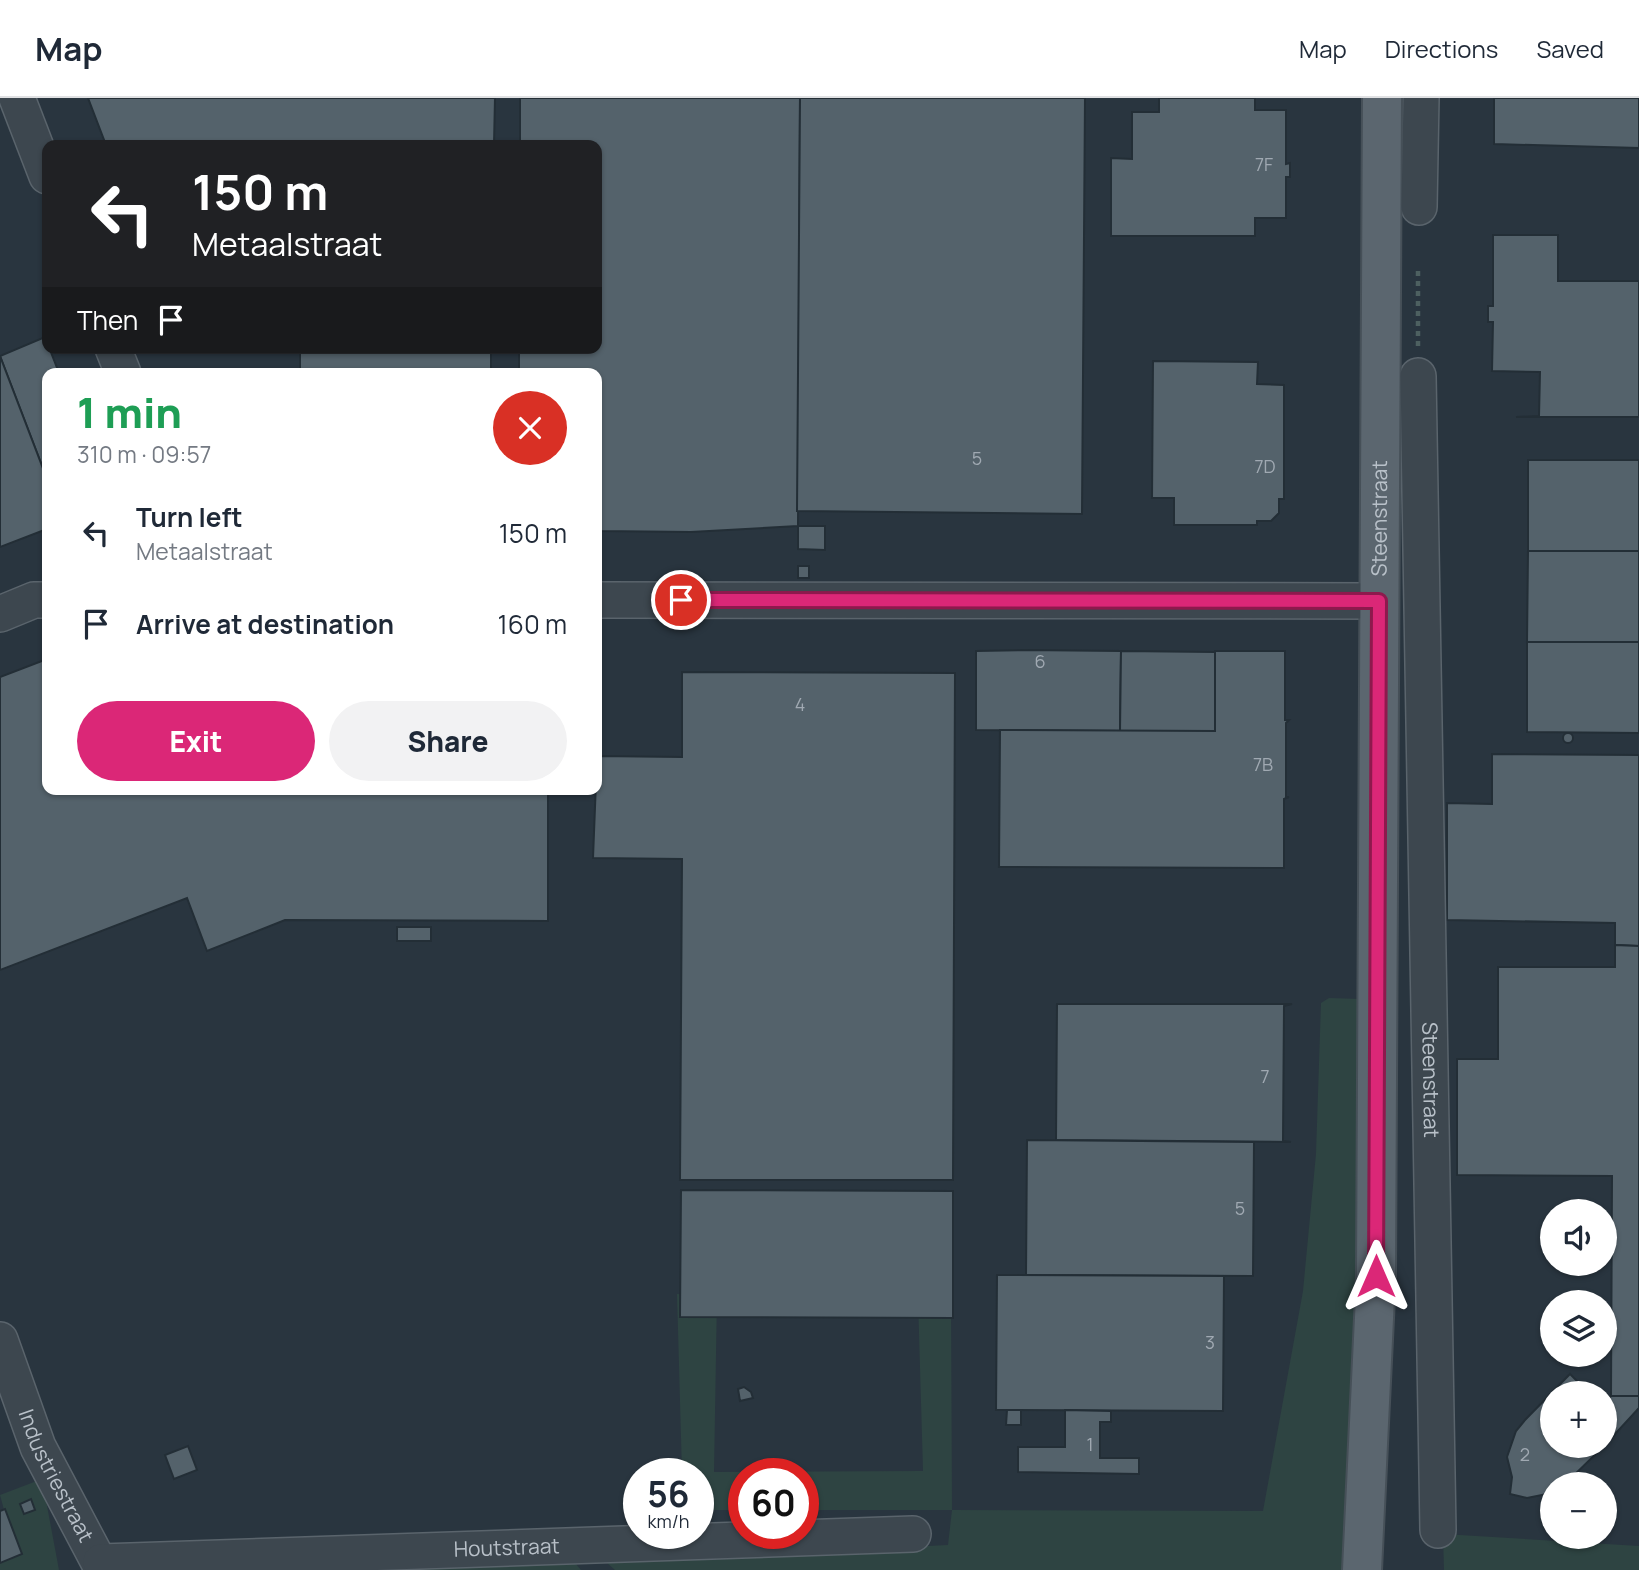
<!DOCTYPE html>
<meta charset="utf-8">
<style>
body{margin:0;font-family:Manrope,sans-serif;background:#f2f2f3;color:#1f2937;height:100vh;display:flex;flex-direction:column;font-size:26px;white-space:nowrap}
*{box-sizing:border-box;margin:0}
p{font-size:23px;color:#747a83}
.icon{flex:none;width:38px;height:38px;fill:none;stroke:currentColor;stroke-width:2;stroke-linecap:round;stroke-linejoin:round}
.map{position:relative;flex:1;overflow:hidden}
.sheet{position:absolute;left:42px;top:270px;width:560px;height:427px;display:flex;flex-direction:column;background:#fff;border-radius:14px;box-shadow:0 2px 5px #0004}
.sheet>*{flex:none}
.guide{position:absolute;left:42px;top:42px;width:560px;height:214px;border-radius:14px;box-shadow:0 2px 5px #0004;background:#202124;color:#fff;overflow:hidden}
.tools{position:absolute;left:1540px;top:1101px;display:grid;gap:14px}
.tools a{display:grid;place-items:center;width:77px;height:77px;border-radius:50%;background:#fff;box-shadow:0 2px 5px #0004;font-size:35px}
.speed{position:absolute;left:623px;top:1360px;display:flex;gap:14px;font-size:35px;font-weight:700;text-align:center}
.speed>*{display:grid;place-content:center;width:91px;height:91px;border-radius:50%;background:#fff;box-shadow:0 2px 5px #0004;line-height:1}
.speed small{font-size:18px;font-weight:400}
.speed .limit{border:10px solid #d22;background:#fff;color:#111}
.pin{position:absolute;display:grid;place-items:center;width:60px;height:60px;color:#fff;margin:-30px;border:4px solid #fff;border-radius:50%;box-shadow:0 2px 7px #0007}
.me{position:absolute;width:77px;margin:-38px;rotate:0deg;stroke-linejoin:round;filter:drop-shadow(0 0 5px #0008)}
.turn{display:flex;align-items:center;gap:24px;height:147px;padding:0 35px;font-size:32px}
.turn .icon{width:91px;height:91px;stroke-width:2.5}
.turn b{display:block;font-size:49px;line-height:60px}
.then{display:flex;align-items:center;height:66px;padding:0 35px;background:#0003;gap:14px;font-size:26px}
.round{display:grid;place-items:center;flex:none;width:74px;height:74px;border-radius:37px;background:#f2f2f3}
.headline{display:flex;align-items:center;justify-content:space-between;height:119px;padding:0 35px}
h1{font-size:42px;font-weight:800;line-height:52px;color:#1e9e55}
.primary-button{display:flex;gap:14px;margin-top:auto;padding:14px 35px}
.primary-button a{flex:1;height:80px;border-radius:42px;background:#db2777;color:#fff;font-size:28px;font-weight:800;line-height:80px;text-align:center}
.primary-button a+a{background:#f2f2f3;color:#1f2937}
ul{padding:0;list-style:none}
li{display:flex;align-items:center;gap:21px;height:91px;padding:0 35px}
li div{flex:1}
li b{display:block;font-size:26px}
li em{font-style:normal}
header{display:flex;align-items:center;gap:42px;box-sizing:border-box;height:98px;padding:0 35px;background:#fff;border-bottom:2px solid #e0e1e3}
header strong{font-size:33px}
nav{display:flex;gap:38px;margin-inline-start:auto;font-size:24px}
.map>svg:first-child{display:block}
.green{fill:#2e4442}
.building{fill:#54626b;stroke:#232e36;stroke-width:2}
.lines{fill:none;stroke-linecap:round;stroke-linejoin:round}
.minor-casing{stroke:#5a646c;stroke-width:38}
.major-casing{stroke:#465058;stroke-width:42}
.path{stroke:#4d6060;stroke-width:4.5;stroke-dasharray:5 5;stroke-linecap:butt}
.minor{stroke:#3d474f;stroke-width:35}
.major{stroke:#5b666f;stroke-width:38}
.route-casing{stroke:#8e194d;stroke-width:18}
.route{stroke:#db2777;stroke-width:12}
.labels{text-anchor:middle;stroke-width:5;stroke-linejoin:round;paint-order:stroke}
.number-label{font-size:18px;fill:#a0a9b2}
.street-label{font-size:21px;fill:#b9c1c9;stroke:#212c34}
</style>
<header>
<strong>Map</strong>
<nav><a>Map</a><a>Directions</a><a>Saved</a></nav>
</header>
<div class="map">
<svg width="1639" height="1472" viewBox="0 0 1639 1472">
<rect width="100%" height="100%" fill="#29353f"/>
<g class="green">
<path d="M1329 900 1360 901 1364 1179 1349 1472H615L606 1464 948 1447 952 1412H803V1376H744V1412H698V1376L682 1375 677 1196 717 1198 714 1374 923 1373 918 1201 951 1200 952 1412 1263 1413 1303 1193 1316 1056 1321 905Z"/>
<path d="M42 1381 59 1472H0V1463L16 1456 0 1397Z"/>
<path d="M1443 1436 1639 1448V1472H1444Z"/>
<path d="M575 1465 581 1472H119Z"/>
</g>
<g class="building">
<path d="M88 0H495L494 47H106Z"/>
<path d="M520 0H800L798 428 691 434 598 433 597 275H519V250H597V47H520Z"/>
<path d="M800 0H1085L1082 416 797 413Z"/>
<path d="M1159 0H1255V12H1286V66L1290 65V79H1286V120H1255V138H1111V60L1132 61V14H1159Z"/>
<path d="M1494 0H1639V50L1494 46Z"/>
<path d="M1493 137H1558V183H1639V319H1516L1539 318 1540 274 1492 273 1493 224H1488V208H1493Z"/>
<path d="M45 239 59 275H47V381L0 258Z"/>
<rect x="300" y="250" width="191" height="25"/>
<path d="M0 258 47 381V431L0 449Z"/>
<path d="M1153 263 1258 264 1257 286 1284 287V401H1279V415L1271 423H1257V427H1174V400H1152Z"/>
<rect x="1528" y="362" width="111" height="91"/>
<path d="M798 428H825V452L798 451Z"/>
<path d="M1528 453H1639V544H1527Z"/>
<rect x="798" y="468" width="11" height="12"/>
<path d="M1527 544H1639V635L1527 634Z"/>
<path d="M1025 552 1121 553 1120 633 976 632V553Z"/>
<path d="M1121 553 1215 554V633H1120Z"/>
<path d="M1215 553H1285V622H1289L1286 625V699H1289L1284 701V770L999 769 1000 632 1215 633Z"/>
<path d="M47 561V691H548V823L285 822 207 853 187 800 0 872V579Z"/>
<path d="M682 574 955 575 953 1082H680L682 761 593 760 597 658 682 659Z"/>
<circle cx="1568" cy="640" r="5"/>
<path d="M1492 656 1639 657V848L1615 847V825L1447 822V705L1492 706Z"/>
<rect x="397" y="829" width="34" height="14"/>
<path d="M1615 847 1639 848V1298H1611L1612 1078 1457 1077V961H1498V869H1615Z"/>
<path d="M1057 906H1292L1284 908 1283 1043 1291 1044 1056 1042Z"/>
<path d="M1027 1042 1254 1044 1253 1178 1026 1177Z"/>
<path d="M681 1092 953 1093V1220L680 1219Z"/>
<path d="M997 1177 1224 1178 1223 1313 996 1312Z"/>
<path d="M1570 1276 1589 1295H1552V1348H1604L1565 1386H1552V1395L1527 1400 1510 1396 1512 1379 1507 1359 1516 1333 1525 1322Z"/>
<path d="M744 1289 751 1294 753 1300 740 1303 738 1291Z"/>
<path d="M1611 1298H1639V1310L1605 1347V1305Z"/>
<path d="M1007 1312H1021V1327H1006Z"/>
<path d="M1065 1312 1111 1313V1324H1100V1360H1139V1376L1018 1374V1349H1065Z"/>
<path d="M188 1348 197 1372 174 1381 165 1357Z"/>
<path d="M31 1401 35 1412 24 1416 20 1406Z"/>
<path d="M5 1411 22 1456 0 1465V1413Z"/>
</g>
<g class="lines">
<defs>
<g id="minor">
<path d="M17 0 47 78"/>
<path d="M1419 109 1421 0"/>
<path d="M113 250 123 275"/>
<path id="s1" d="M1418 278 1438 1432"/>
<path d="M597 502 1379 503"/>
<path d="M0 516 34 502H47"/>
<path id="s2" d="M0 1242 38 1349 103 1472"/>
<path id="s3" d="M101 1464 913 1436"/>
</g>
<g id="major">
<path id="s4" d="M1362 1472 1376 1178 1382 0"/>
</g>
</defs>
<use href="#minor" class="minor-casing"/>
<use href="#major" class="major-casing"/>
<path class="path" d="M1418 248V169"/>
<use href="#minor" class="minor"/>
<use href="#major" class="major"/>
</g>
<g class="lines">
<defs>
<path id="route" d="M681 502 1379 503 1376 1178"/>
</defs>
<use href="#route" class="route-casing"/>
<use href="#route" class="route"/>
</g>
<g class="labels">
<g class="number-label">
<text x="1264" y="73">7F</text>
<text x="977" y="367">5</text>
<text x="1265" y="375">7D</text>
<text x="1040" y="570">6</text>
<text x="800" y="613">4</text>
<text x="1263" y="673">7B</text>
<text x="1265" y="985">7</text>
<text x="1240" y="1117">5</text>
<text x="1210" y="1251">3</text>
<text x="1090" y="1353">1</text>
<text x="1525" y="1363">2</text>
</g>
<g class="street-label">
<text dy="7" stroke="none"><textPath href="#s4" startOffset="1052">Steenstraat</textPath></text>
<text dy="7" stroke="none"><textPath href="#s1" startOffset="704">Steenstraat</textPath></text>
<text dy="7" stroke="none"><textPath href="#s2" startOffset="147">Industriestraat</textPath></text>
<text dy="7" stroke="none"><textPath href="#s3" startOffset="406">Houtstraat</textPath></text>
</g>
</g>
</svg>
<div class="tools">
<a><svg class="icon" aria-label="sound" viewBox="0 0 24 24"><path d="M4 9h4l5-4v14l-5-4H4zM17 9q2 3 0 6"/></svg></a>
<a><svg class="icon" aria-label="layers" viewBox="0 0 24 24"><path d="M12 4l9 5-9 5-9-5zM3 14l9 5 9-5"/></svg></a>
<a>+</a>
<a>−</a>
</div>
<div class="speed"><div>56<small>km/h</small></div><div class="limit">60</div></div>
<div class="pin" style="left:681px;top:502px;background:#d93025"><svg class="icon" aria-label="arrive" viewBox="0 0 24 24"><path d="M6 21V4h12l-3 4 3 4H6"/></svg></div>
<svg class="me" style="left:1376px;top:1178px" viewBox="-20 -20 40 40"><path d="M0-17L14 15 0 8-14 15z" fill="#db2777" stroke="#fff" stroke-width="4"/></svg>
<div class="guide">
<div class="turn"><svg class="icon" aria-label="left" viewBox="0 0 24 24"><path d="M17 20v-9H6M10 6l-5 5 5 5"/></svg><div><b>150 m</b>Metaalstraat</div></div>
<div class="then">Then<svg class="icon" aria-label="arrive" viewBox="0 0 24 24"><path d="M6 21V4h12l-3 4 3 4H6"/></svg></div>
</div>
<section class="sheet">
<div class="headline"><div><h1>1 min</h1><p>310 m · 09:57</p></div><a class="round" style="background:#d93025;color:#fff"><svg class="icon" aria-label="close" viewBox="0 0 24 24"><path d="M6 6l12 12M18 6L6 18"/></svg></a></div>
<ul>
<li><svg class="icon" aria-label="left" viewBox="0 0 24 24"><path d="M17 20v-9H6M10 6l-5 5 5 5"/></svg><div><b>Turn left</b><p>Metaalstraat</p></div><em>150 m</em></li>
<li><svg class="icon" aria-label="arrive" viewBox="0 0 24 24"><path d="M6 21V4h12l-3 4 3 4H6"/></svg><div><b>Arrive at destination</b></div><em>160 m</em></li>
</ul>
<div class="primary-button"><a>Exit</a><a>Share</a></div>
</section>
</div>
